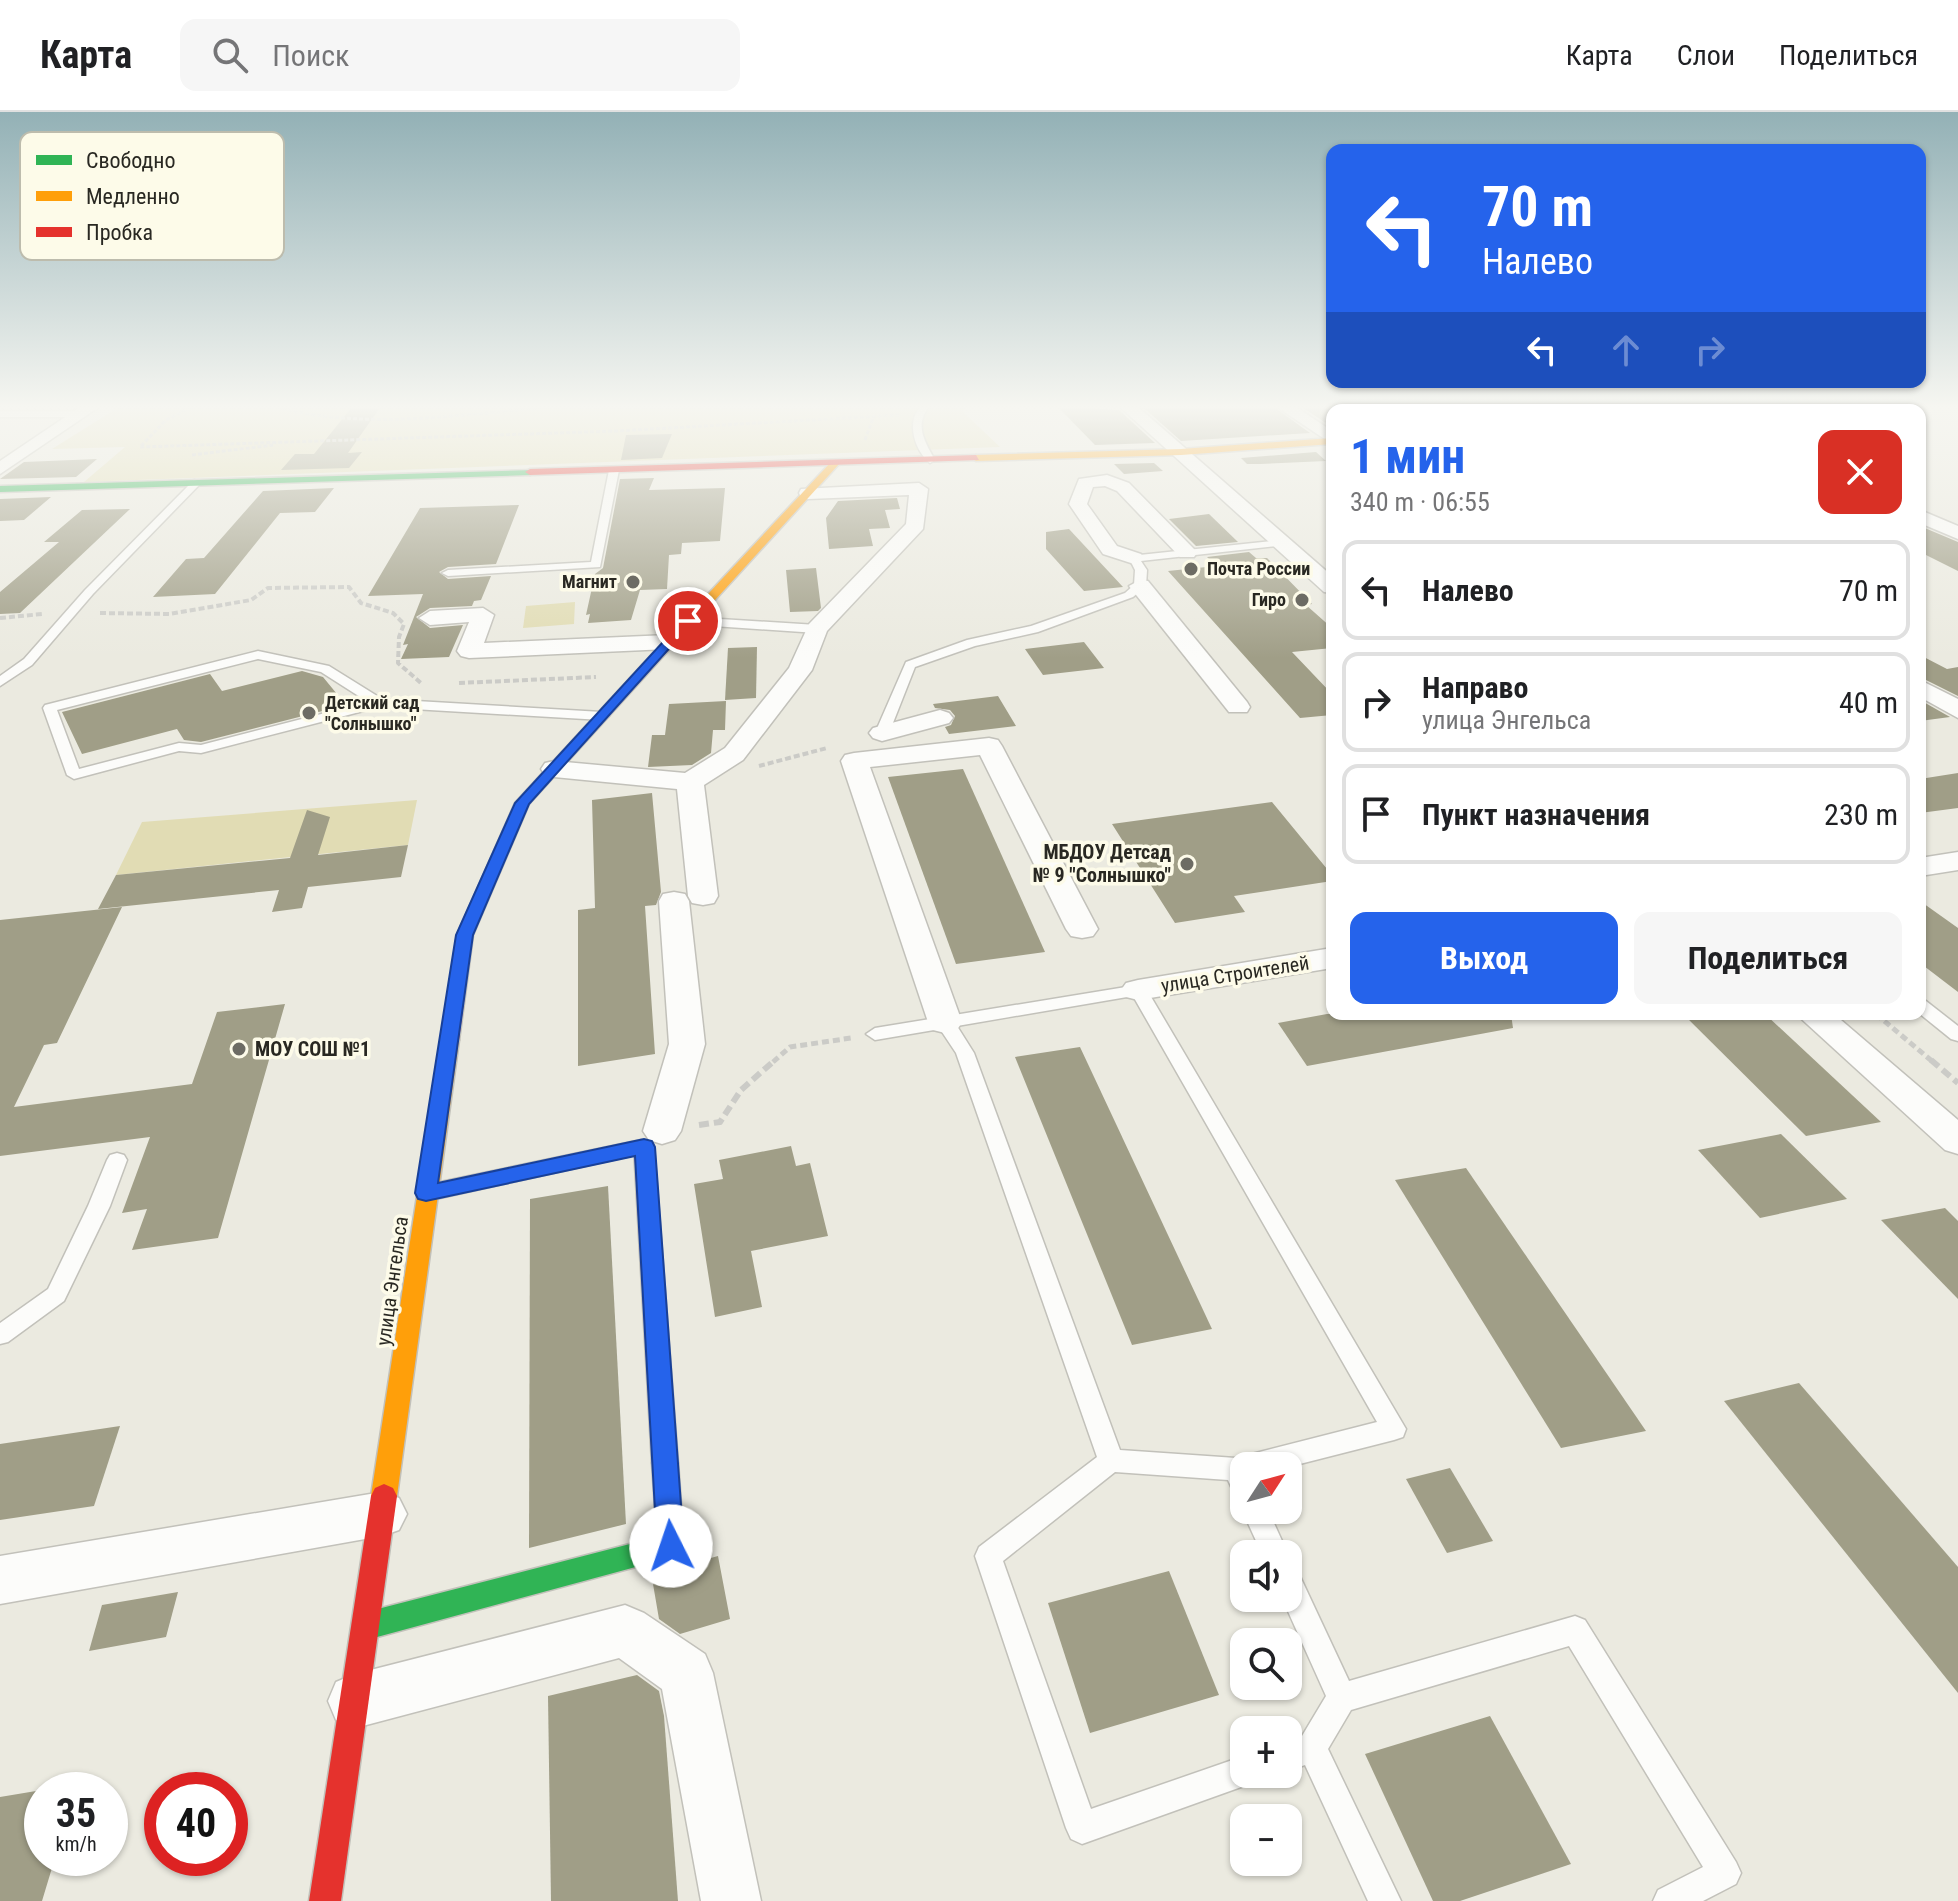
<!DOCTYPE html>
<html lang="ru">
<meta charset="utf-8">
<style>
body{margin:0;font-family:"Roboto Condensed",sans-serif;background:#f6f6f6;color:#202124;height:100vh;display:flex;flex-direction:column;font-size:30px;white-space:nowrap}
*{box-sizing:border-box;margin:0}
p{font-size:26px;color:#757577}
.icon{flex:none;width:44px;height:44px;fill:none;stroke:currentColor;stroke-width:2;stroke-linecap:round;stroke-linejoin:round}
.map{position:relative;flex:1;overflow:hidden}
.panel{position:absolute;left:1326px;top:292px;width:600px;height:616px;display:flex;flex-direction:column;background:#fff;border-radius:16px;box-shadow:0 2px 6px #0004}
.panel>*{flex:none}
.top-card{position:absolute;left:1326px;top:32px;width:600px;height:244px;border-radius:16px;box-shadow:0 2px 6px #0004;background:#2563eb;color:#fff;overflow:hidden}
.needle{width:52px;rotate:54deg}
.fabs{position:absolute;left:1230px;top:1340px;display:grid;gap:16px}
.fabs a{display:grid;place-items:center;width:72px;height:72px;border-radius:16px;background:#fff;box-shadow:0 2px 6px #0004;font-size:40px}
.speed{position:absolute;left:24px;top:1660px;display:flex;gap:16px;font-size:40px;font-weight:700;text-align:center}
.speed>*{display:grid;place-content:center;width:104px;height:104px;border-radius:50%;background:#fff;box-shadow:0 2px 6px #0004;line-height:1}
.speed small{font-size:20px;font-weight:400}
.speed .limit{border:12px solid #d22;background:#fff;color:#111}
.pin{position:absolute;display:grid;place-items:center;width:68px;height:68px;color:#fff;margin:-34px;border:4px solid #fff;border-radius:50%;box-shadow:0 2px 8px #0007}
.me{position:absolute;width:88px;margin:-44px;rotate:356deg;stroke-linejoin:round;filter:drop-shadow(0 0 6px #0008)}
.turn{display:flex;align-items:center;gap:28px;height:168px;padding:0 24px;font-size:36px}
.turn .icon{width:104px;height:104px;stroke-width:2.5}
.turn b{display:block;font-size:56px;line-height:68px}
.lanes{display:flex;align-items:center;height:76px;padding:0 24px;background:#0003;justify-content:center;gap:40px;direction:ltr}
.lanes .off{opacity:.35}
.round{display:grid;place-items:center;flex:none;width:84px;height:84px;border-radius:16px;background:#f6f6f6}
.summary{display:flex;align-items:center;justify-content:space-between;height:136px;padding:0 24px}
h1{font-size:48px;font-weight:700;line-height:60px;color:#2563eb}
.action{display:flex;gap:16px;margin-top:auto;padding:16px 24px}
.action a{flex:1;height:92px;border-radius:16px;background:#2563eb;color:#fff;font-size:32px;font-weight:700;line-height:92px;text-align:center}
.action a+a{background:#f6f6f6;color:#202124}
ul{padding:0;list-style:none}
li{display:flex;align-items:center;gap:24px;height:100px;margin:0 16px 12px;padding:0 8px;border:4px solid #e0e0e0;border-radius:16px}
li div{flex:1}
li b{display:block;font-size:30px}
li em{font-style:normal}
header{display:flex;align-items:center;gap:48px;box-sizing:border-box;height:112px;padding:0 40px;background:#fff;border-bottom:2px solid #e0e0e0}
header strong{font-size:38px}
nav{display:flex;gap:44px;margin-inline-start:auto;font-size:28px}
.search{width:560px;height:72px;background:#f6f6f6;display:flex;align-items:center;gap:20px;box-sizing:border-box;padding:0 28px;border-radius:16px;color:#757577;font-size:30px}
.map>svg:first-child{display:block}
.green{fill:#e1dcb4}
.building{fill:#a09e87}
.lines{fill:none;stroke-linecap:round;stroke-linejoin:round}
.lane-casing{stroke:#c2c1ba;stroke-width:3}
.street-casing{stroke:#c2c1ba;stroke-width:3}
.fast-casing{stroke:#c2c1ba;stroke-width:3}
.slow-casing{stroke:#c2c1ba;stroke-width:3}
.jam-casing{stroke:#c2c1ba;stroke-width:3}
.path-far3{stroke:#cbcbc7;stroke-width:3;stroke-dasharray:4 2;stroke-linecap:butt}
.path-far2{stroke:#cbcbc7;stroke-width:4;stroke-dasharray:6 3;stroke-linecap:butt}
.path-far1{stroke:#cbcbc7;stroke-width:5;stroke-dasharray:7 4;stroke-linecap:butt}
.path{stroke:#cbcbc7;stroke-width:6;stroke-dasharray:10 5;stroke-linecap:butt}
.lane{fill:#fcfcfa;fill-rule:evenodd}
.street{fill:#fcfcfa;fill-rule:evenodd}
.fast{fill:#30b455;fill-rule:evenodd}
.slow{fill:#ff9f0a;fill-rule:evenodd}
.jam{fill:#e5322d;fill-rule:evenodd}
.route{fill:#2563eb;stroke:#184099;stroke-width:2}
.poi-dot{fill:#6d6c64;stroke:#fdfbe9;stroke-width:3}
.labels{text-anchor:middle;stroke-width:7;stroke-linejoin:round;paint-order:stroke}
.far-poi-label{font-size:18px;font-weight:bold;fill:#292822;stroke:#fdfbe9;text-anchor:start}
.poi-label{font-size:20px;font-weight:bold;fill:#292822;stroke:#fdfbe9;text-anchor:end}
.street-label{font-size:20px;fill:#292822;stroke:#fdfbe9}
.key{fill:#fdfbe9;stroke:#bdbcad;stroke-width:2}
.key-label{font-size:22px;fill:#292822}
</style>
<header>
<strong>Карта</strong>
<div class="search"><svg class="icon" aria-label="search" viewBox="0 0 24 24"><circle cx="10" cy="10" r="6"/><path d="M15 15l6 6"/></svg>Поиск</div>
<nav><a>Карта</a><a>Слои</a><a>Поделиться</a></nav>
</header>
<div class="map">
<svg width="1958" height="1789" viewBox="0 0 1958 1789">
<rect width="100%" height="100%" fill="#ebeae0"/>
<g class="green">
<path d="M119 295H967L962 299 1000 335 84 370 125 335 52 337Z"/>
<path d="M575 490 574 512 523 516 526 494Z"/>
<path d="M417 688 408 733 116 763 142 710Z"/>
</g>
<g class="building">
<path d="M352 295 379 297 348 341 362 340 349 356 281 358 295 342H314Z"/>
<path d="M1058 295 1119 298 1155 331 1095 333Z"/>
<path d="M1274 295 1310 321 1181 329 1144 296Z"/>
<path d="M1302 295H1358V298H1332V315Z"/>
<path d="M672 322 662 346 621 348 626 323Z"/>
<path d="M1316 340 1326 349 1260 352H1247L1241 346Z"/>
<path d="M97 347 76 365 0 367 24 350Z"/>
<path d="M1154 351 1163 359 1124 362 1114 352Z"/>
<path d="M654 366 649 378 725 376 720 429 682 431 681 442 669 443 667 477 640 478 631 508 588 511 590 502 586 503 595 462 603 456 620 367Z"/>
<path d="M334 376 315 400 280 401 215 482 153 485 186 447 204 446 263 379Z"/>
<path d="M51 385 24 408 0 409V387Z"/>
<path d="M897 386 900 397 885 398 890 416 869 417 873 434 829 437 826 406 838 389Z"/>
<path d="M519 393 496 452 448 455 439 460 448 467 491 464 481 488 474 489 472 494 430 496 416 505 430 516 463 513 449 545 401 547 408 532 403 533 423 482 368 484 420 396Z"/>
<path d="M130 397 20 501 0 502V480L59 430H44L82 398Z"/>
<path d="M1209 402 1238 430 1196 434 1169 407Z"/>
<path d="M1920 414 1958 430V459L1920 440Z"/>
<path d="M1069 417 1123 475 1084 479 1046 437V420Z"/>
<path d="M1249 440 1256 446H1267L1312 492 1306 493 1332 516V536L1292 540 1332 582V603L1300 606 1168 459 1216 454 1207 445Z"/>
<path d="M816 456 821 496 818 499 790 500 786 458Z"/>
<path d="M1084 530 1104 556 1043 563 1025 537Z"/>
<path d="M757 535 756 586 725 588 728 536Z"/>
<path d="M1920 543 1947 557 1958 555V584L1920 565Z"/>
<path d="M302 559 323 565 346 593 201 630 184 628 177 617 82 642 62 600 210 562 222 579Z"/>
<path d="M998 584 1016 614 949 622 945 615 951 613 955 604 950 598 935 596 933 592Z"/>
<path d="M1920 588 1950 605 1920 609Z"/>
<path d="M726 589 725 618H713L711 641 692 653 648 655 652 623H665L669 592Z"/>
<path d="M963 657 1045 840 956 852 888 665Z"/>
<path d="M1958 661V696L1920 701V667Z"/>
<path d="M652 681 661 780 656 793 645 794 655 942 578 954V798L595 796 592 688Z"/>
<path d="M1272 690 1332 763V769L1234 784 1245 800 1175 811 1112 712Z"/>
<path d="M307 698 330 705 318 743 408 733 401 765 308 775 302 796 272 800 279 778 98 797 116 763 290 746Z"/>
<path d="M1920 789 1958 816V880L1920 851Z"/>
<path d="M122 795 57 931 44 933 14 995 192 972 217 900 285 892 218 1126 132 1138 147 1097 122 1101 150 1025 0 1044V808Z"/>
<path d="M1327 902H1511L1513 916 1307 954 1278 911Z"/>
<path d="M1683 902H1765L1881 1010 1806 1024Z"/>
<path d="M1080 935 1212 1217 1132 1233 1015 945Z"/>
<path d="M1781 1022 1847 1087 1760 1106 1698 1038Z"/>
<path d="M791 1034 796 1054 810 1051 828 1124 751 1139 762 1195 715 1205 694 1072 723 1067 719 1048Z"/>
<path d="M1466 1056 1646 1319 1561 1336 1395 1068Z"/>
<path d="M608 1074 626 1412 529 1436 530 1087Z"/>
<path d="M1945 1096 1958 1109V1187L1881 1108Z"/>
<path d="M1799 1271 1958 1455V1581L1724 1289Z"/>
<path d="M120 1314 94 1394 0 1408V1332Z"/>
<path d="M1450 1356 1493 1429 1447 1441 1406 1367Z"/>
<path d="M718 1444 730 1507 680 1522 659 1507 653 1472 695 1458 700 1449Z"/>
<path d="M1169 1459 1219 1583 1090 1621 1048 1491Z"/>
<path d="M178 1480 166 1525 89 1539 102 1493Z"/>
<path d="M637 1563 659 1579 664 1604 678 1789H551L548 1584Z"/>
<path d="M1490 1604 1571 1752 1460 1789H1433L1365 1642Z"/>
<path d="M42 1678V1746H55L42 1789H0V1685Z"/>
</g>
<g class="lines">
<defs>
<g id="lane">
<path d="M920 295H929C914 313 925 330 935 348L930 351C915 339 906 311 920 295Z"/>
<path d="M0 299H81L85 302 81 305H0Z"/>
<path d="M614 355 619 358 600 455 448 464 442 461 448 458 591 450 609 358Z"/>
<path d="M194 368 202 370 93 482 32 553 0 574V564L24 547 85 478Z"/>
<path d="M1282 428 1287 431 1286 433 1141 449 1147 458 1146 474 1133 485 1038 520 975 534 915 555 889 621 882 625 875 621 906 550 967 528 1031 514 1125 481 1134 473 1135 458 1129 446 1130 444Z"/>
<path d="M688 505 817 513 823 517 817 521 684 512V506Z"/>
<path d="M258 539 329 554 382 587 602 600 609 604 602 608 379 595 201 641 179 639 74 667 67 663 43 596 45 593ZM258 547 321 560 368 590 201 633 179 631 79 657 57 598Z"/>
<path d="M1138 873 1147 878 1406 1317 1403 1325 1394 1328 1288 1355 1244 1354V1387L1235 1383 1228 1368 1115 1360 1003 1449 1091 1697 1244 1644V1662H1258L1255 1670 1244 1674 1082 1732 1071 1727 1066 1716 975 1444 979 1435 1097 1345 956 941 940 917 875 928 866 922 875 916ZM1133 884 1377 1310 1236 1346 1120 1338 974 941 957 914Z"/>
<path d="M1920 887 1926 889 1958 914V929L1951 927 1920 902Z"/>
<path d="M641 1028 648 1030 651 1035 648 1040 431 1088 424 1085 421 1080 424 1075 431 1072Z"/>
<path d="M117 1041 124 1043 127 1048 110 1094 64 1189 8 1230 0 1232V1211L48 1177 88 1094 107 1048 110 1043Z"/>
<path d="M1244 1394V1398H1268L1288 1442V1443L1262 1442 1242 1398Z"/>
<path d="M1288 1456 1298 1460 1349 1569 1575 1504 1585 1508 1736 1750 1741 1761 1736 1772 1703 1789H1653L1658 1778 1703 1755 1569 1534 1351 1598 1328 1637 1401 1789H1368L1305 1653 1288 1659V1629L1302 1624 1326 1584 1282 1486H1288Z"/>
</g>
<g id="street">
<path d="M80 295H99L0 362V349Z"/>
<path d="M1120 295H1138L1332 464V481L1324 480Z"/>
<path d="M1277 295H1296L1332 319V332Z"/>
<path d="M1434 295H1453L1455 298H1436Z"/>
<path d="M1672 295H1692L1694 298H1674Z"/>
<path d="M1107 363 1129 371 1194 437 1197 441 1194 445H1180L1117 379 1105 374 1093 375 1087 392 1117 434 1141 442 1144 446 1134 452 1103 442 1069 392 1079 367Z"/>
<path d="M919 371 928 377 923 417 827 519 812 558 743 648 704 673 718 784 714 791 703 793 692 791 688 784 677 677 554 665 545 663 541 657 545 651 554 649 685 661 725 636 789 556 809 512 906 412 909 383 808 387 801 385 799 381 801 377Z"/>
<path d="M1920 398 1958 414V427L1920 411Z"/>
<path d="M1140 468 1148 469 1247 590 1250 595 1247 600H1229L1129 474Z"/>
<path d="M483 496 494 503 484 531 668 523 676 525 680 530 676 535 668 537 469 546 461 544 457 539 469 510 430 513 419 506 430 499Z"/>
<path d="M1920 568 1958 587V606L1920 585Z"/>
<path d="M940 598 949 601 953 606 949 611 882 629 873 626 869 621 873 616Z"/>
<path d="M989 626 998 628 1002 634 1098 817 1093 824 1082 826 1071 824 1066 817 980 643 870 655 962 910 957 918 945 921 933 918 928 910 841 649 845 643 854 641Z"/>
<path d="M1958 740V758L1920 764V746Z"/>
<path d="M674 780 685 782 689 789 705 932 681 1019 675 1028 662 1032 649 1028 643 1019 669 932 659 789 663 782Z"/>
<path d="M1332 836V856L1138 888 1126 885 1121 878 1126 871 1138 868Z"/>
<path d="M1796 902H1834L1958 1008V1042L1945 1038Z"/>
<path d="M382 1380 399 1386 407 1402 399 1418 382 1424 0 1492V1444Z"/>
<path d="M625 1493 644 1501 705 1542 713 1561 761 1789H701L662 1577 619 1546 355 1616 336 1608 328 1589 336 1570 355 1562Z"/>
</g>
<g id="fast">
<path d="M1804 295 1760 298 1767 295Z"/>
<path d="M533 358 535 360 530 363 0 380V374Z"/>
<path d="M665 1340 674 1343 678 1351 684 1434 680 1443 366 1528 356 1524 352 1514 356 1504 366 1500 657 1425 652 1351 656 1343Z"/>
</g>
<g id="slow">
<path d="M1332 326V332L1181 343 976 349 971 346 976 343 1181 337Z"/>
<path d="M832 349 840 351 674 533H666V527Z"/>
<path d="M450 922 459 928 397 1384 393 1392 384 1396 375 1392 371 1384 441 928Z"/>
</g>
<g id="jam">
<path d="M976 343 979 348 530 363 525 360 530 357Z"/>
<path d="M666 527 676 530 529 692 473 823 459 928 457 932H443L441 928 457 823 515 691Z"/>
<path d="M644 1028 651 1030 654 1035 678 1351 674 1359 665 1362 656 1359 652 1351 634 1035 637 1030Z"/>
<path d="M384 1372 393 1376 397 1384 341 1789H309L371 1384 375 1376Z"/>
</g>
</defs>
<use href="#lane" class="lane-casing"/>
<use href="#street" class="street-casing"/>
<use href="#fast" class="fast-casing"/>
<use href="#slow" class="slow-casing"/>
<use href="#jam" class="jam-casing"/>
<g class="path-far3">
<path d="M191 295 166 308 140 335 616 319 899 303"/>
<path d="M276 295C367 319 460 302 552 295"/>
<path d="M865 328 873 306"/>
<path d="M192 343 273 333"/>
</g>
<g class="path-far2">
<path d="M100 501 169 502 251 488 268 476 349 475 361 491 393 501 404 512 399 525 398 551 421 571"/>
<path d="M0 506 42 502"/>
<path d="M459 571 596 565"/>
<path d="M759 654 827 636"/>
</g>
<g class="path-far1">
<path d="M1876 902 1933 950"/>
<path d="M773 950 790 935 851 926"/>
</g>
<g class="path">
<path d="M1931 948 1958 971"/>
<path d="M699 1013 720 1010 741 978 775 948"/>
</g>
<use href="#lane" class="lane"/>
<use href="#street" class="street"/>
<use href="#fast" class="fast"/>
<use href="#slow" class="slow"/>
<use href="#jam" class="jam"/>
</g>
<linearGradient id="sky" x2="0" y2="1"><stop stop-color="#93b1b6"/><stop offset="0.54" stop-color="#f6f6f1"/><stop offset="1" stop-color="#f6f6f1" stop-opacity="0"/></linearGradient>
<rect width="1958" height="546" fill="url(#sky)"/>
<path class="route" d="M684 507 694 509 529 692 473 823 438 1071 644 1027 652 1029 655 1035 684 1434 680 1443 671 1447 661 1443 657 1434 635 1044 426 1089 418 1087 415 1081 456 823 515 691Z"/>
<g class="poi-dot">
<circle cx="1191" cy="457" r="8"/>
<circle cx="633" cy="470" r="8"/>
<circle cx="1302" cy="488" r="8"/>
<circle cx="309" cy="601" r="8"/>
<circle cx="1187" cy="752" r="8"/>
<circle cx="239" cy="937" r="8"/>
</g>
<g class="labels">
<g class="far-poi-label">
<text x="1207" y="463">Почта России</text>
<text x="617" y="476" text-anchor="end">Магнит</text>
<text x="1286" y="494" text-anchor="end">Гиро</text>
<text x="325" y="597">Детский сад<tspan x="325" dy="21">"Солнышко"</tspan></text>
</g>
<g class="poi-label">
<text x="1171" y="747">МБДОУ Детсад<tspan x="1171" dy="23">№ 9 "Солнышко"</tspan></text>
<text x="255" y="944" text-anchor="start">МОУ СОШ №1</text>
</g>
<g class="street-label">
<text transform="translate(1235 862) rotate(-9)" y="7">улица Строителей</text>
<text transform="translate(392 1169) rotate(-82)" y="7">улица Энгельса</text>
</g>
</g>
<rect x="20" y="20" width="264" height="128" rx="12" class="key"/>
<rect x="36" y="43" width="36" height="10" fill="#30b455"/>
<rect x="36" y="79" width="36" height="10" fill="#ff9f0a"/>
<rect x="36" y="115" width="36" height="10" fill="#e5322d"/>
<g class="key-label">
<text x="86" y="56">Свободно</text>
<text x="86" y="92">Медленно</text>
<text x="86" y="128">Пробка</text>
</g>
</svg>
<div class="fabs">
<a><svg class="needle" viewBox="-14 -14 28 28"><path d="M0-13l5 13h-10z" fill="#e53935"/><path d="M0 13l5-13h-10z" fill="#757577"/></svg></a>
<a><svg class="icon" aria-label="sound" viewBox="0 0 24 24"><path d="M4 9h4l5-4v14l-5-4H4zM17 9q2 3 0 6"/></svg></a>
<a><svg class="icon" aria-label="search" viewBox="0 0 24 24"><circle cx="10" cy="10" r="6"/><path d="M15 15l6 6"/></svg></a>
<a>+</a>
<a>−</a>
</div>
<div class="speed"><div>35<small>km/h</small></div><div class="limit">40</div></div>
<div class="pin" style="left:688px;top:509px;background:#d93025"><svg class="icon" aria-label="arrive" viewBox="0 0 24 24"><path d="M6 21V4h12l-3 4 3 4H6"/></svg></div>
<svg class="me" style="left:671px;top:1434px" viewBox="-20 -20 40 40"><circle r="19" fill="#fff"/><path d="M0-13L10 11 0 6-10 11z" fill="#2563eb"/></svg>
<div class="top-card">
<div class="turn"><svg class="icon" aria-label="left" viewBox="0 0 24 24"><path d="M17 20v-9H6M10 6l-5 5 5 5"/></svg><div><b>70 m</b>Налево</div></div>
<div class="lanes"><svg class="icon" aria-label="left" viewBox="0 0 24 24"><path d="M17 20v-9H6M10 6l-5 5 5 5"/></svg><svg class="icon off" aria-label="ahead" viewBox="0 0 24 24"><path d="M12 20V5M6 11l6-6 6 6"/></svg><svg class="icon off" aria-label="right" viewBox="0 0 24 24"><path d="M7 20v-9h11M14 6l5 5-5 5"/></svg></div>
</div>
<section class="panel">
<div class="summary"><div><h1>1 мин</h1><p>340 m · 06:55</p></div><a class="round" style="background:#d93025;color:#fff"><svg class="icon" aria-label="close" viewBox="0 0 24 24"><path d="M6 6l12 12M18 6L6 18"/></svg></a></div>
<ul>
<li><svg class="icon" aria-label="left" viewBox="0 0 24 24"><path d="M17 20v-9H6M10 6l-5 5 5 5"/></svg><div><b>Налево</b></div><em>70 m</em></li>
<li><svg class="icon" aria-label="right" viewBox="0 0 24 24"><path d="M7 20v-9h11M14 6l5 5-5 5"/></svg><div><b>Направо</b><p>улица Энгельса</p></div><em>40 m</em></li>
<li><svg class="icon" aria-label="arrive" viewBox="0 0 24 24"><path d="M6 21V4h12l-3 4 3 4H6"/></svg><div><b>Пункт назначения</b></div><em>230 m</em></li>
</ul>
<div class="action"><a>Выход</a><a>Поделиться</a></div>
</section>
</div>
